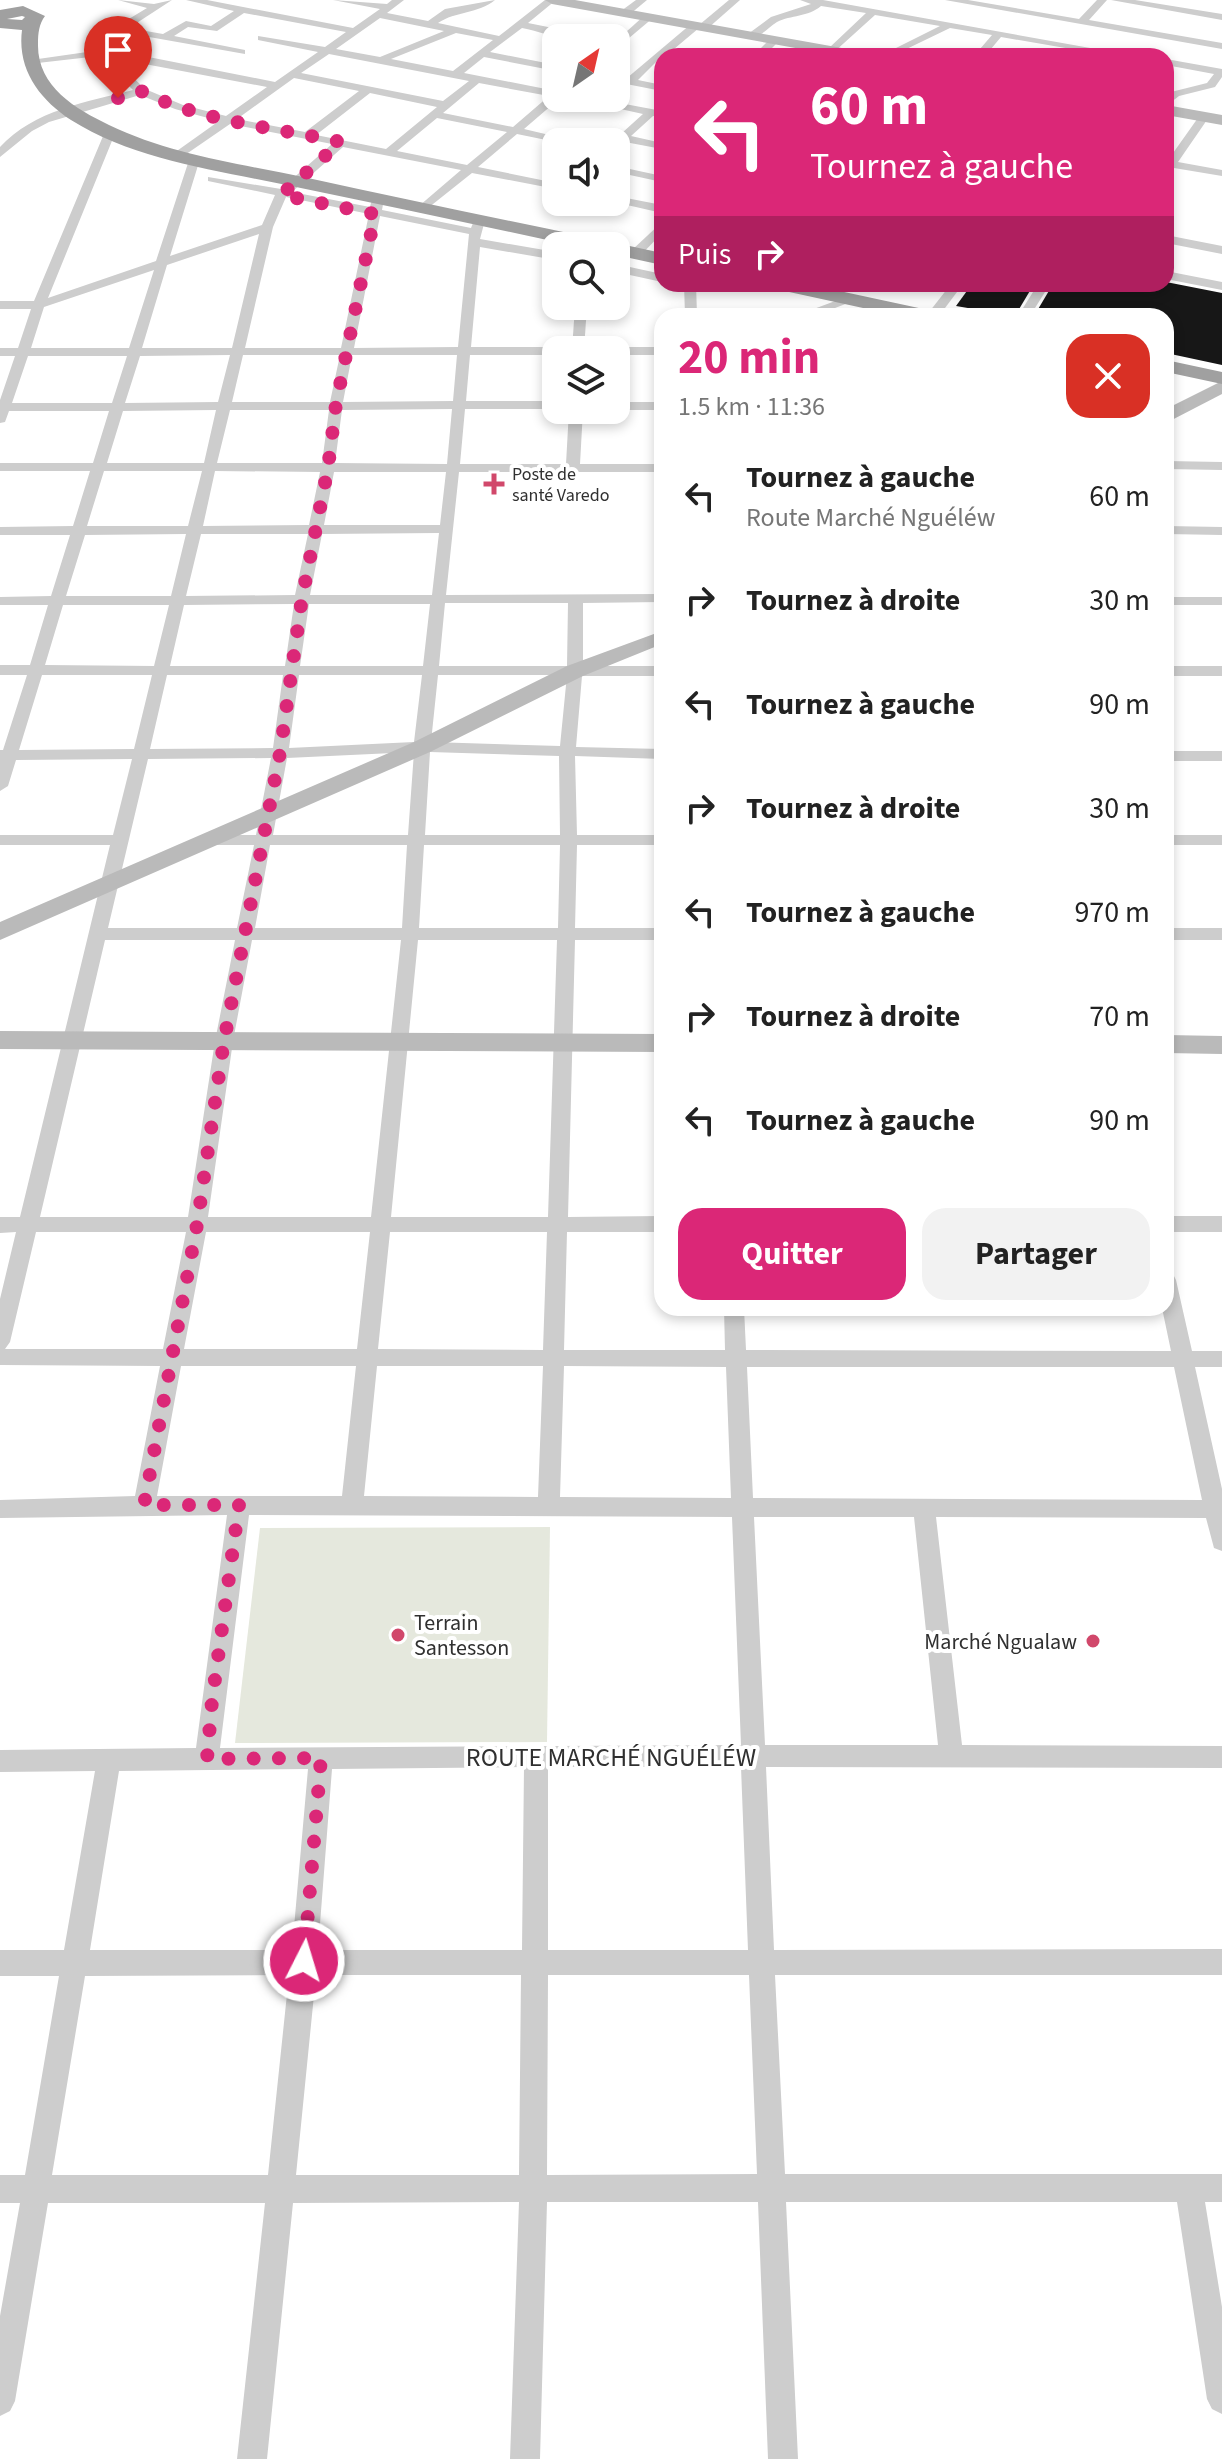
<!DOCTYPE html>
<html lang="fr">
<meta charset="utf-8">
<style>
body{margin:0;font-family:"Source Sans 3",sans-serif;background:#f2f2f2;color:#222;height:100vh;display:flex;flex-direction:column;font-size:30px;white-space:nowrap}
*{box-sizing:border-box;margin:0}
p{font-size:26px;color:#767676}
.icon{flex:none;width:44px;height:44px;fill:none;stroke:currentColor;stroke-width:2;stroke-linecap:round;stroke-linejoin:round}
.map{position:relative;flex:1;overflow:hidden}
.drawer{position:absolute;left:654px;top:308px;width:520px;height:1008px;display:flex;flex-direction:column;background:#fff;border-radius:24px;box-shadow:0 4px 12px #0003}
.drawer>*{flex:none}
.guide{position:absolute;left:654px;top:48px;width:520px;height:244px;border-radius:24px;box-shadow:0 4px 12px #0003;background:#db2777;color:#fff;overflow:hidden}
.needle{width:52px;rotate:34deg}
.tools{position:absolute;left:542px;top:24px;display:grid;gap:16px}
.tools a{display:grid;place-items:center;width:88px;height:88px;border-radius:16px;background:#fff;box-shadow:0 4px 12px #0003;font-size:40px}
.pin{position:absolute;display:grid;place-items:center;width:68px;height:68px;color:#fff;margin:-82px -34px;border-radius:50% 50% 50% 0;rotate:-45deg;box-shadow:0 0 8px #0007}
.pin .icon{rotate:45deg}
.me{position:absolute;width:88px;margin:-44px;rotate:5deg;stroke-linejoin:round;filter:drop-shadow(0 0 6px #0008)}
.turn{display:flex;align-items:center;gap:28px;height:168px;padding:0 24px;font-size:36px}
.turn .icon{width:104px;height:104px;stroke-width:2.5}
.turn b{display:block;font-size:56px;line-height:68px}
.then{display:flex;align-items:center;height:76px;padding:0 24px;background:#0003;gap:16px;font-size:30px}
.round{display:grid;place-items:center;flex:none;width:84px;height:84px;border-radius:24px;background:#f2f2f2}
.summary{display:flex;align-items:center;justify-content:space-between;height:136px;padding:0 24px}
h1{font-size:48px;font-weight:700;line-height:60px;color:#db2777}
.primary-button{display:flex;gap:16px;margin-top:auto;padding:16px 24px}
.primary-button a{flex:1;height:92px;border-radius:24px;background:#db2777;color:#fff;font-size:32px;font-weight:700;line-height:92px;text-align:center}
.primary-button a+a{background:#f2f2f2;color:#222}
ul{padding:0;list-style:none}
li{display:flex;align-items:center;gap:24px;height:104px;padding:0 24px}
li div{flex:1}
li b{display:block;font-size:30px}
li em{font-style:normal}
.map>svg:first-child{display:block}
.green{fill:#e5e8dd}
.building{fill:#171717}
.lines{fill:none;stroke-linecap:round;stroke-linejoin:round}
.minor{fill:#cdcdcd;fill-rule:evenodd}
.secondary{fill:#bababa;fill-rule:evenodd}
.trunk{fill:#a0a0a0;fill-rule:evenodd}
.route{stroke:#db2777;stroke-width:14;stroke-dasharray:0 25.2}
.poi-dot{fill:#d1486b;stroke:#fff;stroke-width:3}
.labels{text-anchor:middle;stroke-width:8;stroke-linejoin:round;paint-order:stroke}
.far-poi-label{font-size:18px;fill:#303030;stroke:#fff;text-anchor:start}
.poi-label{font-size:22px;fill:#303030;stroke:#fff;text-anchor:start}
.near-street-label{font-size:26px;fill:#303030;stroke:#fff}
</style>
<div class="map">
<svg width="1222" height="2459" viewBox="0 0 1222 2459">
<rect width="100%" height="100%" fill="#fff"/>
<path class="green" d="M550 1527 547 1742 235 1743 260 1528Z"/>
<g class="building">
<path d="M1166 282 1222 293V365L1166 353V316H1034L1053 284Z"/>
<path d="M972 284H1034L1015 316 956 306Z"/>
</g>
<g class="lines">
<g class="minor">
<path d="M118 0 154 4 172 0 129 28 163 34 186 21 211 26 234 11 186 0H207L353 28 380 9 333 0 387 4 392 0H404L387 13 428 21 445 9 495 0C478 14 456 11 438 23L499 36 545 0H556L528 23 558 29 569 38C554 38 538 31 522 28L490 52 556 65V71L484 57 464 73 556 91V98H560L524 129 579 142H556L517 134 478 167 556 183V189L472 173 423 212 417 208 419 206 461 170 343 147 292 192 370 207 372 199 378 196 384 199 382 210 471 228 475 218 479 216 485 220 480 239 556 252V260L480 247 471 347H556L562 350H556V355H470L466 401H556V409H465L460 464H566L569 410H583L580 464H662V472H459L446 595 662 594V602L583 603V666H662V676H582L576 747 662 749V759L575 756 577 835H662V845H577L575 928H662V940H575L568 1217 662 1216V1232H567L564 1350H725L724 1308H744L746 1350 1171 1351 1162 1308H1166V1272L1173 1274 1176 1280 1192 1351H1222V1367H1195L1222 1489V1551L1214 1548 1206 1518 936 1517 962 1745 1222 1746V1768L766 1767 774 1950 1222 1949V1975H775L785 2174H1222V2202H1205L1222 2307V2414L1212 2409 1207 2399 1177 2202H786L798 2459H768L758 2202H547L540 2459H510L519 2202 293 2203 267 2459H237L265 2203H48L15 2401 10 2411 0 2416V2316L20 2203H0V2175H25L59 1976H0V1950H64L95 1771 0 1772V1750L196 1748 227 1515 0 1518V1500L135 1496 160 1366 0 1365V1299L16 1232 0 1233V1217H20L110 845H0V835H113L132 759 16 760 8 786 0 791V750H3L27 675H0V665H30L48 605H0V597L51 596 70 535H0V527L73 526 90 471H0V463H93L109 411H9L5 422 0 423V400L15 356H0V348H18L31 309H0V301H34L106 129 116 131 48 298 156 261 190 157 200 159 170 256 262 225 275 195 208 181V177L281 189 332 144 230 124 182 157H174V153L219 121 175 109 140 95 49 122 32 131 0 157V147C34 110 87 102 133 90L99 56 29 64 24 61 94 51 93 48 104 34 147 8ZM244 13 346 32 325 47 258 36V40L318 52 275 82 103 48 121 32 245 54V50L174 36 188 27 217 31ZM380 18 444 31 380 57 336 49ZM456 33 493 40 453 71 391 59ZM329 54 469 81 443 101 301 73ZM113 58 267 87 226 116 183 105 145 89ZM294 78 359 91 305 132 237 119ZM479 83 549 96 513 127 443 113ZM370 93 437 107 386 149 316 135ZM437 118 507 132 467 165 397 151ZM286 197 369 214 341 348H245L273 227ZM380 216 469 234 458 347 354 348ZM259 234 232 348H142L167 265ZM154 270 129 348H31L44 307ZM230 355 218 402 125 403 140 356ZM243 355H340L330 402H232ZM352 355H457L453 401 343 402ZM28 356H127L112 403H12ZM452 409 447 464 335 463 342 410ZM216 410 204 463H107L123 411ZM230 410H329L322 463H217ZM104 471H202L188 526H87ZM215 471 320 472 309 525 203 526ZM334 472H446L440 525H324ZM439 533 432 595H310L322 534ZM186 534 171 596H66L85 535ZM201 534H308L295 595 186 596ZM445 603H568L567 666H439ZM294 604 285 666H170L184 605ZM309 604H430L423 666H300ZM63 605H169L154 666 45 665ZM42 675H152L134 749 19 750ZM167 675H283L273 748 150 749ZM299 675H422L414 742 289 748ZM438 675H567L560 746 431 742ZM414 752 408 835H273L287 758ZM430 752 559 756 560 835H425ZM271 758 256 835H205L197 840 205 845H254L237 928H108L148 759ZM270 845H407L402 928H255ZM424 845H560L558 928H419ZM105 940H235L215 1041 188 1217H40ZM252 940H401L371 1217H208L233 1041ZM418 940H557L548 1217H391ZM36 1232H186L163 1349H5L10 1342ZM206 1232H370L357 1349H184ZM390 1232H547L543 1350 378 1349ZM181 1366H356L342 1496H157ZM377 1366H543L538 1497 364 1496ZM564 1366 726 1367 731 1498 560 1497ZM747 1367H1174L1202 1500 753 1498ZM249 1515 732 1517 741 1745 220 1748ZM754 1517H914L938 1745H765ZM524 1767 522 1950H318L332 1769ZM548 1767H741L748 1950H548ZM308 1769 292 1950H90L119 1771ZM289 1975 268 2175H52L85 1976ZM316 1975H521L519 2175H296ZM548 1975H749L757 2174 547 2175Z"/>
<path d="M636 0H647L629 15H621V11Z"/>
<path d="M729 0H740L707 29 699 28 674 49 697 56H662L638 80 662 85V91L616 82V76L627 78 691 24 699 25Z"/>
<path d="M800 0H823L1135 56H1112L1001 37 985 56H974L992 35 950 28 892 56H880L940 26 875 15 833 53 828 50 829 48 866 13 821 6C808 17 791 15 777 22 767 28 761 38 748 38V34L771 17 811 4Z"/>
<path d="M945 0H968L1079 19 1097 0H1107L1089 20 1222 43V49Z"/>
<path d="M1111 0H1135L1222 14V20Z"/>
<path d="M645 15 654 17 616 49V41Z"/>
<path d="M771 38 780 40 764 56H753Z"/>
<path d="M1166 59 1222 69V77L1215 87 1179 96 1166 106V97L1171 92 1207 83 1214 74 1166 65Z"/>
<path d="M571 98H593L662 111V117L653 116 631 136 662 143V149L625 142 616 147V142H612L643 114Z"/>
<path d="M1200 115 1209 117 1178 162 1222 170V176L1174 168 1166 174V163Z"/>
<path d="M616 166 662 176V182L616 172Z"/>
<path d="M616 196 662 205V213L614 202Z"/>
<path d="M662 222V233L640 256H632V250Z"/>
<path d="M1166 235 1222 246V254L1166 243Z"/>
<path d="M616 264 662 274V282L616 272Z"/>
<path d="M1166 271 1222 282V290L1166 279Z"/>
<path d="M684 284H696L697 316H685Z"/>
<path d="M951 284H963L939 316H926Z"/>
<path d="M1038 284H1050L1030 316H1018Z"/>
<path d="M846 297 856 300 814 316H795Z"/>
<path d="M575 306H587L584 350H572Z"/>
<path d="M616 347H662V355H616V350H610Z"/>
<rect x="616" y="402" width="46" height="8"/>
<path d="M1166 461 1222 462V470L1166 469Z"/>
<path d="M1166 526 1222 527V535L1166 534Z"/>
<rect x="1166" y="597" width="56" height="8"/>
<rect x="1166" y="666" width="56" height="10"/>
<rect x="1166" y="751" width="56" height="10"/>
<rect x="1166" y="835" width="56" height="10"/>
<rect x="1166" y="928" width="56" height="12"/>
<rect x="1166" y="1216" width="56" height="16"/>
</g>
<g class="secondary">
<path d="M545 0H575L864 52 871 56H840L552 4Z"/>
<path d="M1166 105 1222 115V125L1166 115Z"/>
<path d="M1222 381V394L1166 423V409Z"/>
<path d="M662 631V644L583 676 430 752 0 940V922L414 742 567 666Z"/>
<path d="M0 1031 662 1034V1052L0 1049Z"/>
<path d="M1166 1035 1222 1036V1054L1166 1053Z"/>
</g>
<g class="trunk">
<path d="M23 6 45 16C39 24 38 33 38 44 37 86 75 109 109 125 171 155 242 164 308 178 426 204 546 228 662 253V265L616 255V246H575C482 226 389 206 296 187 222 171 136 161 71 120 39 99 17 69 22 30L0 28V10ZM22 16 25 17 22 20 7 19Z"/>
<path d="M770 284H807L928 310 938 316H900L780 290Z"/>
<path d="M1166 360 1222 372V384L1166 372Z"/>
</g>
</g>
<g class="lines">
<path class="route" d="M118 98 141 91C198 121 278 128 341 142L281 195 375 214 336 404 328 468 302 598 280 753 224 1041 197 1225 144 1505H239L212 1701 207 1759 321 1758 304 1961"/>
</g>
<g class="poi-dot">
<path d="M490 472h8v8h8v8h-8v8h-8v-8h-8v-8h8z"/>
<circle cx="398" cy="1635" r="8"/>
<circle cx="1093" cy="1641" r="8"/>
</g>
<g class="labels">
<g class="far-poi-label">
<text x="512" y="480">Poste de<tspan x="512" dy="21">santé Varedo</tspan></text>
</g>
<g class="poi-label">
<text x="414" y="1630">Terrain<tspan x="414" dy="25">Santesson</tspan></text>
<text x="1077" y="1649" text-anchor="end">Marché Ngualaw</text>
</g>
<g class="near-street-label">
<text x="611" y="1766">ROUTE MARCHÉ NGUÉLÉW</text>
</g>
</g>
</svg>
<div class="tools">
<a><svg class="needle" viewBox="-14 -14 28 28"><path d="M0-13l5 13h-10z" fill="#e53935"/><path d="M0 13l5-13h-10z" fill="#767676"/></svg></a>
<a><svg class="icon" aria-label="sound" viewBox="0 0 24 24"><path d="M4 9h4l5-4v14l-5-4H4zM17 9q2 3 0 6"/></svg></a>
<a><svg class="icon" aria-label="search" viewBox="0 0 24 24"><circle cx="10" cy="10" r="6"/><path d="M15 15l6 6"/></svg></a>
<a><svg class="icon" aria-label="layers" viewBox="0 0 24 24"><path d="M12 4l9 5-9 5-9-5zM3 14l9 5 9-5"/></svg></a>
</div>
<div class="pin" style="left:118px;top:98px;background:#d93025"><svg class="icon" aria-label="arrive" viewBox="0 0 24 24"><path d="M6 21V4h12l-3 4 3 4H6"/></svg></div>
<svg class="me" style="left:304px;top:1961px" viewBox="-20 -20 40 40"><circle r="17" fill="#db2777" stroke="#fff" stroke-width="3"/><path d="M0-11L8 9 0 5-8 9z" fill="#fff"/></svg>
<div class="guide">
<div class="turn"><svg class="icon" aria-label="left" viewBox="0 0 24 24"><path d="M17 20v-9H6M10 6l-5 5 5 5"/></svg><div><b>60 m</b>Tournez à gauche</div></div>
<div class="then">Puis<svg class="icon" aria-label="right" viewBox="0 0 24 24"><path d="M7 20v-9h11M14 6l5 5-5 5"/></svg></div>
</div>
<section class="drawer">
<div class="summary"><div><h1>20 min</h1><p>1.5 km · 11:36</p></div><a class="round" style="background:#d93025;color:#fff"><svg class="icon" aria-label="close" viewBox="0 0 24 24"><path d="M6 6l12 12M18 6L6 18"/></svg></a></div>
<ul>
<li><svg class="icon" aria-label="left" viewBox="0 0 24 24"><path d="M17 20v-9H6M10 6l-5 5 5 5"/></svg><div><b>Tournez à gauche</b><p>Route Marché Nguéléw</p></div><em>60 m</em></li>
<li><svg class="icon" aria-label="right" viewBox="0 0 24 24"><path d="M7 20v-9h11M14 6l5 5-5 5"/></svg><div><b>Tournez à droite</b></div><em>30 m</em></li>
<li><svg class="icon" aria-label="left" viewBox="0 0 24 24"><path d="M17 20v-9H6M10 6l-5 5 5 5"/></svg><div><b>Tournez à gauche</b></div><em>90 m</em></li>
<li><svg class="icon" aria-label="right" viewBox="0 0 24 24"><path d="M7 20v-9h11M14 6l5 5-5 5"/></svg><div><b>Tournez à droite</b></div><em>30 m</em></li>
<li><svg class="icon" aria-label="left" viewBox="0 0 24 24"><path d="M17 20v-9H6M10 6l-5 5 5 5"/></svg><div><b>Tournez à gauche</b></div><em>970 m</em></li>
<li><svg class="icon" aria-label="right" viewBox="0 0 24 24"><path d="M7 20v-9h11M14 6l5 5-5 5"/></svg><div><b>Tournez à droite</b></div><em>70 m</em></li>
<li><svg class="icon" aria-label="left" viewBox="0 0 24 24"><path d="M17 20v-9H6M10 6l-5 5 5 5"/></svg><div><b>Tournez à gauche</b></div><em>90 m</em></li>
</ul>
<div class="primary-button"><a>Quitter</a><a>Partager</a></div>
</section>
</div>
